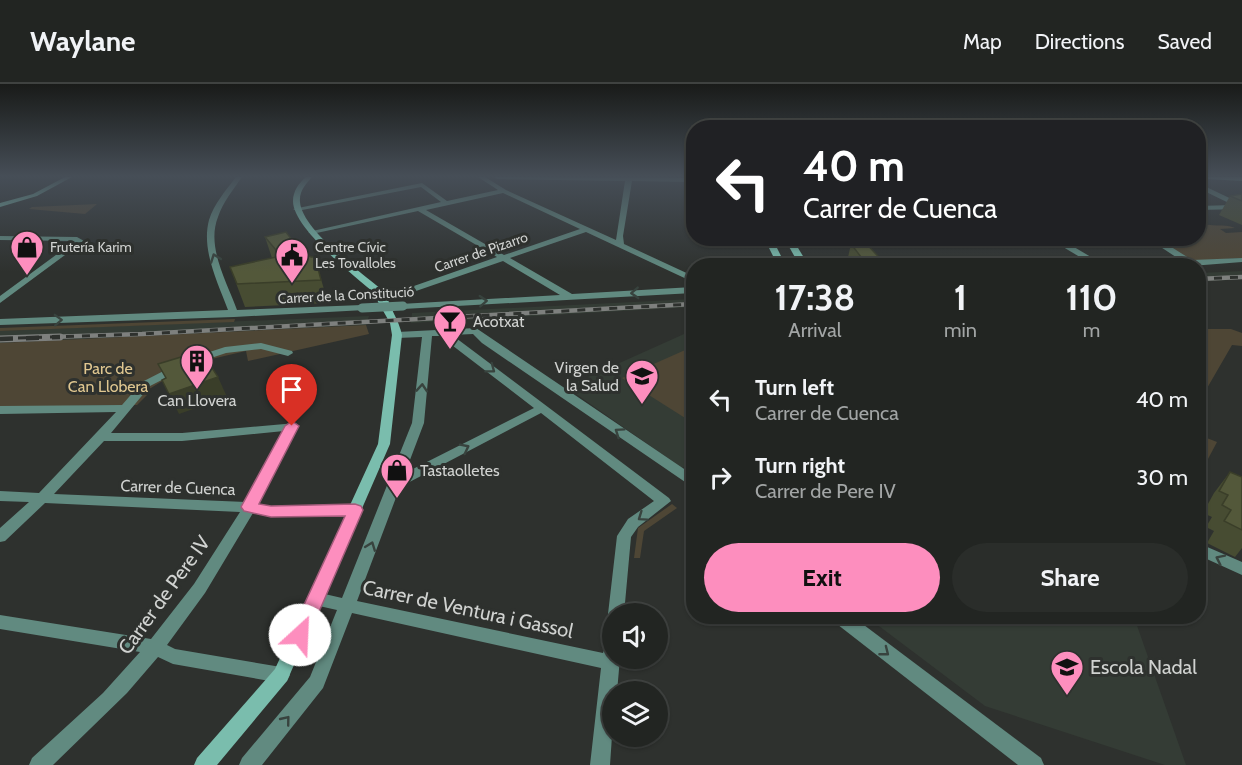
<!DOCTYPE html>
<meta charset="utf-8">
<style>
body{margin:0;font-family:Cabin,sans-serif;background:#2a2d2a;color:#f1f3f6;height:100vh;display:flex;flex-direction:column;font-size:22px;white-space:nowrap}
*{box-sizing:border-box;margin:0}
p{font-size:20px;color:#a2a5a5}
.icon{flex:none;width:33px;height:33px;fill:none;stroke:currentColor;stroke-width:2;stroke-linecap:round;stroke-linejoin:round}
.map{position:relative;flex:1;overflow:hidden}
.side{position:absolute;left:686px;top:174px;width:520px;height:366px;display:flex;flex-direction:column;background:#222522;border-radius:24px;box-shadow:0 2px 4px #0004,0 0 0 2px #3f4240}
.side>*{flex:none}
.hud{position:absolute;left:686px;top:36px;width:520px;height:126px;border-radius:24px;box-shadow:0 2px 4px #0004,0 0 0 2px #3f4240;background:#202124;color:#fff;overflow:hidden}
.fabs{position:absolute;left:602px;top:519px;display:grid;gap:12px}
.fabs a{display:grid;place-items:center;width:66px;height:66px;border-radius:50%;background:#222522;box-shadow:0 2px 4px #0004,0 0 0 2px #3f4240;font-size:30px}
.pin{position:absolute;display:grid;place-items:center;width:51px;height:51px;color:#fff;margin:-62px -26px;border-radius:50% 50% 50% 0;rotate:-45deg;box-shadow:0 0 6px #0007}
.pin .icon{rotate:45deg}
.me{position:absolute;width:66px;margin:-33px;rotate:25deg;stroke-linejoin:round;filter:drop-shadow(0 0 4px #0008)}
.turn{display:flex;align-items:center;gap:21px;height:126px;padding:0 18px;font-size:27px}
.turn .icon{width:78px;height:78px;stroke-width:2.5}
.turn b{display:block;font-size:42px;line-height:51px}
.eta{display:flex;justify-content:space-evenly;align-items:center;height:102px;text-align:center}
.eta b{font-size:36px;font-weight:700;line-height:42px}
.primary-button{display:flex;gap:12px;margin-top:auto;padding:12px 18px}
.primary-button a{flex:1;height:69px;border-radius:36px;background:#fd8ebe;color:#111;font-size:24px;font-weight:700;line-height:69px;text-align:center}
.primary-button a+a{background:#2a2d2a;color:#f1f3f6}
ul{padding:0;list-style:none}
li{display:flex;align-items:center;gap:18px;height:78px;padding:0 18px}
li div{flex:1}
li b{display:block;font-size:22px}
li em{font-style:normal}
header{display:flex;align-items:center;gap:36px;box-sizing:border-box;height:84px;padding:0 30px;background:#222522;border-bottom:2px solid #3f4240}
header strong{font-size:28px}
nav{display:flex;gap:33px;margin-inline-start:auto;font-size:21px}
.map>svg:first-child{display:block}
.built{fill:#343c35}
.green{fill:#4e4635}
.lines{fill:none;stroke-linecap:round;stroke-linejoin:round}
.street{fill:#618a80;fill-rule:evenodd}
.secondary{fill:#7abdad;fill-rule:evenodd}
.rail-far1-casing{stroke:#7e807e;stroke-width:4.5}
.rail-casing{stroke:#7e807e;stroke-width:7}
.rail-far1{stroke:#2e312e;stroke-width:3;stroke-dasharray:8;stroke-linecap:butt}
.rail{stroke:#2e312e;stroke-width:4.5;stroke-dasharray:13;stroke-linecap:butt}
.street-bridge{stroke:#618a80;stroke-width:9}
.wall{fill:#474c32}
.shaded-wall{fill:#3a3e29}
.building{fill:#53583a;stroke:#3a3e29;stroke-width:1.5}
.oneway{stroke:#38433e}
.route{fill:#fd8ebe;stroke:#a45c7c;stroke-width:1.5}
.labels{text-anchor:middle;stroke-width:6;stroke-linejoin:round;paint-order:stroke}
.far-poi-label{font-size:14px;fill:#d0d2d0;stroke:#2e312e;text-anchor:start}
.far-street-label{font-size:14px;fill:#d0d2d0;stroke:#2e312e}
.poi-label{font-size:16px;fill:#d0d2d0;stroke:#2e312e;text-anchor:start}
.park-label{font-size:16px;fill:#e0c790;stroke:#2e312e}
.street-label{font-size:16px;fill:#d0d2d0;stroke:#2e312e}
.near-street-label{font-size:20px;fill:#d0d2d0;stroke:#2e312e}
.near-poi-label{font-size:20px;fill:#d0d2d0;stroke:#2e312e;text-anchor:start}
</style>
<header>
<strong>Waylane</strong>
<nav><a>Map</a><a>Directions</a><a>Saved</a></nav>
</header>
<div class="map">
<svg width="1242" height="681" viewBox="0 0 1242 681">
<rect width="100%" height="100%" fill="#2e312e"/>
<g class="built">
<path d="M1242 187V195L1199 198V189Z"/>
<path d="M693 215V223L411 239 412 229Z"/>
<path d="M369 232 366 241 0 259V247Z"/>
<path d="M693 246V377L682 384 566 303Z"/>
<path d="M867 533H1134L1186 681H1165L985 622Z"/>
</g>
<g class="green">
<path d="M97 120 85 130 29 125 32 123Z"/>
<path d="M1199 138C1211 144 1223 139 1235 144L1220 145 1226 149 1242 148V174L1189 177 1153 155 1198 154Z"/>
<path d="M235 235 234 238 0 247V244Z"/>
<path d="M366 241 369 250 248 277 246 267 190 280 146 307 150 308 137 321 0 323V259Z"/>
<path d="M1198 245H1231L1242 249V262L1232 261 1199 318Z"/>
<path d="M693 263V339L622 294 692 263Z"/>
<path d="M1199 351 1217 358 1199 392Z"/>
<path d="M672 420 677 424 644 447 640 474H634L638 444Z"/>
</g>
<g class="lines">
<g class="street">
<path d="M236 93H242C233 106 223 118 218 133 206 163 227 198 237 226L362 221 365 222V226L234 233 0 241V235L228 226C218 199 201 166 209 136 214 120 226 106 236 93Z"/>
<path d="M478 93H485L506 106 616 156 625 97 497 95 494 93 693 94V98L632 97 623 152 624 160 693 192V198L586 148 510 174 572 210 693 203V209L403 225 400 224V220L560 211 503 177 416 207 380 213V209L411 203 497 173 418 127 312 150 308 148 441 118 421 103 297 127 293 125 422 99 447 117 498 106ZM503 109 580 145 504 171 426 126Z"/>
<path d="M1198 99 1242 120V125L1198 126V122L1233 121 1198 104Z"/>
<path d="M0 152 77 153 84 157 0 219V212L75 157 0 156Z"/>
<path d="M1048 154H1059L1106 182H1095Z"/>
<path d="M1147 154H1157L1192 176 1242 174V178L1191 182H1130L1134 179 1182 177Z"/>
<path d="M476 244 693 391V402L688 400 482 259 473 250 452 251 669 414 671 417 638 443 631 453 624 530H612V535H610L608 530 617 452 628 435 654 417 541 329 400 403 357 517 603 569 606 559 612 557V574H620L617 608H612V652L610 681H590L601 584 352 529 323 604 262 681H239L242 674 310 593 337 526 310 520 308 515 310 510 316 508 342 514 412 339 422 253 397 254 392 251 397 248ZM432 252H440L534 324 405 389 424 339Z"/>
<path d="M261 259 292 267 293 269 288 272 261 265 226 269 193 280 150 302 111 349H182L296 339 298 342 258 420 271 423 360 422 362 426 360 430 355 431 271 433 253 429 205 509 167 561 175 565 281 583 287 585 290 591 287 597 281 599 173 580 158 573 127 609 53 681H29L32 674 103 609 140 568 0 545V531L151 555 194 500 240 428 45 419 5 457 0 458V444L29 418 0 417V407L39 409 116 328 0 330V322L122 321 142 298 185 276 225 263ZM284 347 246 418 54 410 104 357H182Z"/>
<path d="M1198 459 1242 478V491L1198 471Z"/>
<path d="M831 532H852L1041 674 1044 681H1018L833 537Z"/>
</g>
<g class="secondary">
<path d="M65 93H72L37 112 0 123V119L33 110Z"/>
<path d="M306 93H312C306 100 299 107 300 118 302 146 364 191 386 209 389 223 399 236 402 251L390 360 287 597 217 681H194L197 674 275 585 378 360 392 251 390 239 377 216 378 212C357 194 293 145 293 117 293 107 299 99 306 93Z"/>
<path d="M1204 93H1242V97L1207 95Z"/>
<path d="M764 154H772L786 182H778Z"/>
<path d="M784 154H792L809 182H800Z"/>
</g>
<defs>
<g id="rail-far1">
<path d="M1198 195 1242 193"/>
<path d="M18 254 142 250 693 220"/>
</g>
<path id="rail" d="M0 255 60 253"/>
</defs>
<use href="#rail-far1" class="rail-far1-casing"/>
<use href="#rail" class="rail-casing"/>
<use href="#rail-far1" class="rail-far1"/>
<use href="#rail" class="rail"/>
<path class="street-bridge" d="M362 224 403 222"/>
</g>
<g class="wall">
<path d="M1242 110V141L1219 131 1230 112Z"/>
<path d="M265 153 298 164 321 195 328 219 245 223 230 183 272 174Z"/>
<path d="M851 160 887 182H846Z"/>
<path d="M1230 388 1242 393V464L1235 473 1207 459 1214 447 1206 443 1212 433 1203 429 1214 409Z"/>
</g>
<path class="shaded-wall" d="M218 293 227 313 179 330 169 310Z"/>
<g class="building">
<path d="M1242 110V117L1230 112Z"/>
<path d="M286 148 298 164 311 173H315L321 196 237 200 230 183 281 172 265 153Z"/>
<path d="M859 154H861L887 182H868L851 160Z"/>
<path d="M201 267 218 293 169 310 162 296 166 294 158 280Z"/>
<path d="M1230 388 1242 393V446L1224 437 1231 426 1222 421 1228 411 1219 407Z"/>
</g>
<defs><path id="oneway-chevron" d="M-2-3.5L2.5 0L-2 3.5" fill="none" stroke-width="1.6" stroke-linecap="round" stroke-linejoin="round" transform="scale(1.5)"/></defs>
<g class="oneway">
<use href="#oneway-chevron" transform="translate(215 174) rotate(-110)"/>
<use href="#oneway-chevron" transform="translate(635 209) rotate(177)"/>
<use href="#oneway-chevron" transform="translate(483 217) rotate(-3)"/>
<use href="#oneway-chevron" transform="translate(58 236) rotate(-2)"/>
<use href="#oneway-chevron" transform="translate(491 285) rotate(37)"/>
<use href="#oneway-chevron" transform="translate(422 304) rotate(-86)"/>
<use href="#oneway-chevron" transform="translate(619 348) rotate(-146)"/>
<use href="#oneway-chevron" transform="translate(465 364) rotate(-27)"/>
<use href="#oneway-chevron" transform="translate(642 433) rotate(145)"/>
<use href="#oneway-chevron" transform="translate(371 462) rotate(-69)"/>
<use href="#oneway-chevron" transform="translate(1220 475) rotate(-154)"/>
<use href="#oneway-chevron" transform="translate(885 568) rotate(38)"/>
<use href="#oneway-chevron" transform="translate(286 636) rotate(-51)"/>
</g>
<linearGradient id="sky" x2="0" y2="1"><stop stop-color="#191b19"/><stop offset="0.49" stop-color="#464e57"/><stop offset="1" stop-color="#464e57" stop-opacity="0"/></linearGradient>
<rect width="1242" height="188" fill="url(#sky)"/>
<path class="route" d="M292 337 299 342 259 420 271 422 355 420 361 422 363 426 309 551 306 557 300 559 293 557 290 551 345 432 271 433 244 427 241 423 285 342Z"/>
<defs>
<symbol id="shop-pin" viewBox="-11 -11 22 30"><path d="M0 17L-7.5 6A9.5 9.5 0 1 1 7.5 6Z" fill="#fd8ebe" stroke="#2e312e"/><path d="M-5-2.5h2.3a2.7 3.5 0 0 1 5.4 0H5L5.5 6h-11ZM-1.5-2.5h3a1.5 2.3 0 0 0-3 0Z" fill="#111"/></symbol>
<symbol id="civic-pin" viewBox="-11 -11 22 30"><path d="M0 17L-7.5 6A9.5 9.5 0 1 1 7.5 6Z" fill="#fd8ebe" stroke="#2e312e"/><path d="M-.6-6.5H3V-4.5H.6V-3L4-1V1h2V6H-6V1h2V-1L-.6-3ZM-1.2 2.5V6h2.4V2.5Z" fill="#111"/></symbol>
<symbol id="bar-pin" viewBox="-11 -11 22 30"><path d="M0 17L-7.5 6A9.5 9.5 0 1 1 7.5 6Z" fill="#fd8ebe" stroke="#2e312e"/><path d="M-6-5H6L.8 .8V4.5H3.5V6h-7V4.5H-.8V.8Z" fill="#111"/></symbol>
<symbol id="building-pin" viewBox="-11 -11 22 30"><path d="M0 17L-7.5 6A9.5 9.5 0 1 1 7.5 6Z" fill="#fd8ebe" stroke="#2e312e"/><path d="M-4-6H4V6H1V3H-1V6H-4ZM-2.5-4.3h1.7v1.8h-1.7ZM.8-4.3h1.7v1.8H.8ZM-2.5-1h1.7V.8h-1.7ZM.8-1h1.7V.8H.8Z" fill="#111"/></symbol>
<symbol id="school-pin" viewBox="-11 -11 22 30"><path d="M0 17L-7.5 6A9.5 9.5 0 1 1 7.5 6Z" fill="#fd8ebe" stroke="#2e312e"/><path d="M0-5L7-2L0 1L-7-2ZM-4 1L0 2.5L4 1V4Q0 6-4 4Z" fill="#111"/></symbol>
</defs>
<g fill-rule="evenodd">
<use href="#shop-pin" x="8" y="144" width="38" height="52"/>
<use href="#civic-pin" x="273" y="152" width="38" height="52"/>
<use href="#bar-pin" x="431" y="218" width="38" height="52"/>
<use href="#building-pin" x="178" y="258" width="38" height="52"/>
<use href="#school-pin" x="623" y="273" width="38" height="52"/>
<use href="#shop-pin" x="378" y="367" width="38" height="52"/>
<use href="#school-pin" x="1048" y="564" width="38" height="52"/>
</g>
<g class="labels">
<g class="far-poi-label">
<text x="50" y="168">Frutería Karim</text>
<text x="315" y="168">Centre Cívic<tspan x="315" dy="16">Les Tovalloles</tspan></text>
</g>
<g class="far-street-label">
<text transform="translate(481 168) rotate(-19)" y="5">Carrer de Pizarro</text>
<text transform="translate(346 211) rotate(-3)" y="5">Carrer de la Constitució</text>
</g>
<g class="poi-label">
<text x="473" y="243">Acotxat</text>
<text x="619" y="289" text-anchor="end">Virgen de<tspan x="619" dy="18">la Salud</tspan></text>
<text x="197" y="322" text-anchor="middle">Can Llovera</text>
<text x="420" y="392">Tastaolletes</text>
</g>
<g class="park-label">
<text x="108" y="290">Parc de<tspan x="108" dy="18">Can Llobera</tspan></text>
</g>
<g class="street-label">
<text transform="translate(178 403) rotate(2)" y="6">Carrer de Cuenca</text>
</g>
<g class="near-street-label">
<text transform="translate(164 511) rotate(-54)" y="7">Carrer de Pere IV</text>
<text transform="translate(468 525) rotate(12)" y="7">Carrer de Ventura i Gassol</text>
</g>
<g class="near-poi-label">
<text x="1090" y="590">Escola Nadal</text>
</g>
</g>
</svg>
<div class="fabs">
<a><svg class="icon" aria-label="sound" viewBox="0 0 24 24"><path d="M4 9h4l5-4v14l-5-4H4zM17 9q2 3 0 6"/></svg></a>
<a><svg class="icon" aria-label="layers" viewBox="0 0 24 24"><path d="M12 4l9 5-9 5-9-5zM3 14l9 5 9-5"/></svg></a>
</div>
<div class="pin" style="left:292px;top:342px;background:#d93025"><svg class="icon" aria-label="arrive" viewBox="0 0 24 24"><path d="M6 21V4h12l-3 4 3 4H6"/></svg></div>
<svg class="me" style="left:300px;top:551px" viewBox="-20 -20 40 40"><circle r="19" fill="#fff"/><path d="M0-13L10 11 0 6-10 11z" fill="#fd8ebe"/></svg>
<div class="hud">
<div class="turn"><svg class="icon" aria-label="left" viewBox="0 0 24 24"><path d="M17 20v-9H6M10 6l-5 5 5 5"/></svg><div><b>40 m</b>Carrer de Cuenca</div></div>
</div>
<section class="side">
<div class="eta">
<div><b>17:38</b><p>Arrival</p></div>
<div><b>1</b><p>min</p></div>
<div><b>110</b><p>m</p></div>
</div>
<ul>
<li><svg class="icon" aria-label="left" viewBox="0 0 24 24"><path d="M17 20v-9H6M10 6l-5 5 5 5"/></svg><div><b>Turn left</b><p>Carrer de Cuenca</p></div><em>40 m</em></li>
<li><svg class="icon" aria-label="right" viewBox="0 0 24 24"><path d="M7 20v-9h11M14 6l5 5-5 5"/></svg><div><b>Turn right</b><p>Carrer de Pere IV</p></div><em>30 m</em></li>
</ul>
<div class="primary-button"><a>Exit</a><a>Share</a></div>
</section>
</div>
